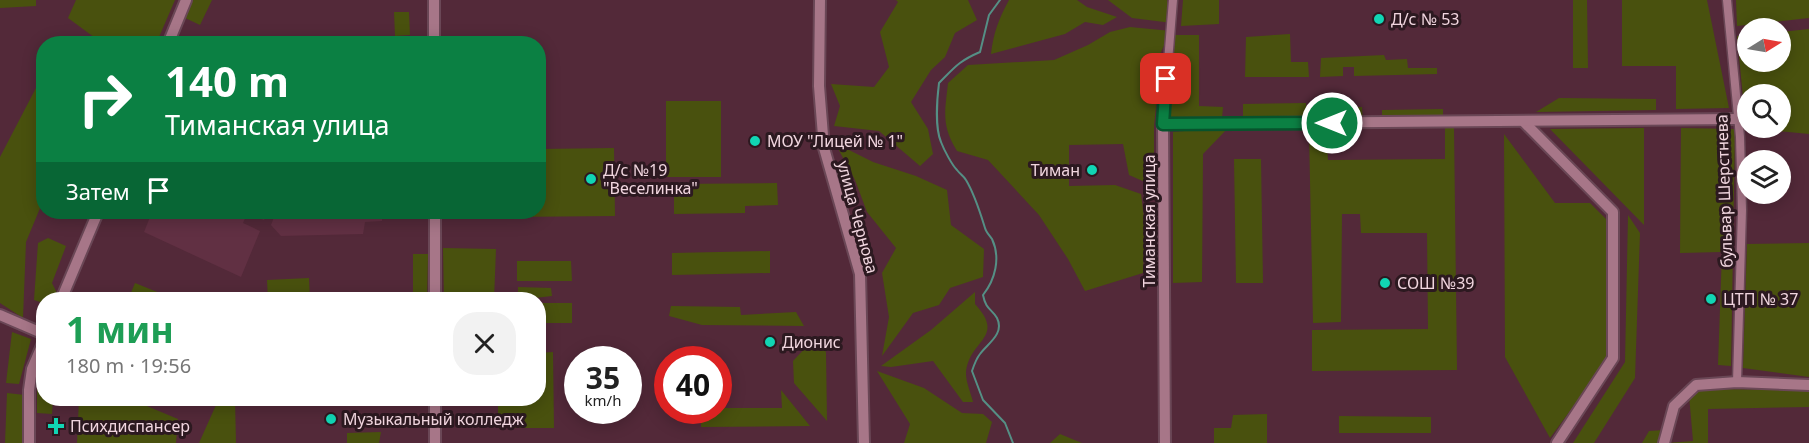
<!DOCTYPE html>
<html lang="ru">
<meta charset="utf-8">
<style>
body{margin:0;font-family:"Noto Sans",sans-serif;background:#f2f2f2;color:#222;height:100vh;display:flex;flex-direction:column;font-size:22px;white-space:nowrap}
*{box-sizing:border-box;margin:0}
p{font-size:20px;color:#767676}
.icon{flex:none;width:33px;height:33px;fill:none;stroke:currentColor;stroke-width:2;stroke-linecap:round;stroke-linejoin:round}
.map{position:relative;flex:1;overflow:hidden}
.details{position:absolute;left:36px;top:292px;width:510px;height:114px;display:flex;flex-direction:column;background:#fff;border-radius:24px;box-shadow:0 3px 15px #0003}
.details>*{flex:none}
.top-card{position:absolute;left:36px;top:36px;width:510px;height:183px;border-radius:24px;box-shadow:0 3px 15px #0003;background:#0b8043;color:#fff;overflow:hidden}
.needle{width:39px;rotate:79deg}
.buttons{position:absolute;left:1737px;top:18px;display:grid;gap:12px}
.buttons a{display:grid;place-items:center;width:54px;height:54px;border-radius:50%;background:#fff;box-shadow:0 3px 15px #0003;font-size:30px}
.speed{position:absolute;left:564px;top:346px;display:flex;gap:12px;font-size:30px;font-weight:700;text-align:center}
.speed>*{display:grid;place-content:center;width:78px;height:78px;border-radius:50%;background:#fff;box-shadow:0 3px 15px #0003;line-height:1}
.speed small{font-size:15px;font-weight:400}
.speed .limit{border:9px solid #d22;background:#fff;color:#111}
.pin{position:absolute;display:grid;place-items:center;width:51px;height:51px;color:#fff;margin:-26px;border-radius:12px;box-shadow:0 3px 9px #0006}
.me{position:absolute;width:66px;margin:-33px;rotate:270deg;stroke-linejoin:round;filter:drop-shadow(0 0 4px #0008)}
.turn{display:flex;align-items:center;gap:21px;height:126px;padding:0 30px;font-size:27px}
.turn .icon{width:78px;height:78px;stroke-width:2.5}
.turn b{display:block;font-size:42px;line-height:51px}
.then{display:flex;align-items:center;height:57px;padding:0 30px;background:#0003;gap:12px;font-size:22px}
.round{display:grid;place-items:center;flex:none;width:63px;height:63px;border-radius:24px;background:#f2f2f2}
.overview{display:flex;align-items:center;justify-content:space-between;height:102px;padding:0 30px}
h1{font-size:36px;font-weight:700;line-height:45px;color:#1e9e55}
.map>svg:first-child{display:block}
.built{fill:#613043}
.green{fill:#49510e;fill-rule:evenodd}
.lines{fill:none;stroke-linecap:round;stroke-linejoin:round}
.stream{stroke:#558f85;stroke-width:2}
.street-casing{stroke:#6a4756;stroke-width:11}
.secondary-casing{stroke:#6a4756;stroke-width:14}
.street{stroke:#a77688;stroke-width:8}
.secondary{stroke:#a77688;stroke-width:10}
.route-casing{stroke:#07532c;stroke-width:15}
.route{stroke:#0b8043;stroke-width:10}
.poi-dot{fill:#11d5b4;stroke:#2c1920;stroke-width:2}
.labels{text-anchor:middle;stroke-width:6;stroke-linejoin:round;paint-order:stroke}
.poi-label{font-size:16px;fill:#f1d6df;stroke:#2c1920;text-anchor:start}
.street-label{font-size:16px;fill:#f1d6df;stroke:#2c1920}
</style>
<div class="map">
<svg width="1809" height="443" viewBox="0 0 1809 443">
<rect width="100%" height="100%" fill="#532939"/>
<g class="built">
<path d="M152 212H268L264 220 247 214 243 223 260 231 241 277 144 232Z"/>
<path d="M276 212H382V221L365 222 363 234 281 236 271 225Z"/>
</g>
<g class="green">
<path d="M0 0H36V6L0 8Z"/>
<path d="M76 0H175L156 44 123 43 119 39 110 43H102L68 18Z"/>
<path d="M190 0H212L200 25 183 17Z"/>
<path d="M896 0H968L977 20 955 33 945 57 931 70 911 102 928 129 933 154 920 166 879 131 834 126 840 106 831 84 874 87 889 67 880 32 898 2Z"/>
<path d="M1009 0H1077L1087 7 1117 17 1103 25 1085 22 1065 34 991 54C993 34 999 18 1009 0Z"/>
<path d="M1108 0H1167L1172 23 1132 18Z"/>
<path d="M1183 0H1219V24L1181 26Z"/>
<path d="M1573 0H1587L1588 68H1573Z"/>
<path d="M1622 0H1707L1729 108 1676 109V66H1622Z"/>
<path d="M1736 0H1809V18L1737 26Z"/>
<path d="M394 12H409L410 35 395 36Z"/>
<path d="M1130 27 1171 31 1151 73 1157 96 1154 126V186L1129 175 1123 144 1069 145V186L1115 185 1141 194 1145 226 1143 273 1085 291 1068 259 1039 215 988 160 957 151C941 125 945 112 948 83L968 65 1054 60 1088 45 1110 32Z"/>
<path d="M1809 29V134L1746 128 1737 36 1747 35 1748 62H1780L1781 32ZM1748 94H1780V128H1748Z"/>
<path d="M1290 34 1291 62H1308L1309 77H1245L1246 37Z"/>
<path d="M1175 35H1199V106L1223 107 1222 118 1170 117Z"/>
<path d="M1384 55 1386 60 1407 59 1408 68H1437V74L1354 76V67H1343V76L1320 77 1321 58Z"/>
<path d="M37 86 43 88V201L26 242 23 318 0 303V157Z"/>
<path d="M1559 98 1656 99V110L1536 112Z"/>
<rect x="666" y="101" width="55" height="76"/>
<path d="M1306 103V119L1243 120V104Z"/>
<path d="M1362 107 1363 120 1325 121 1324 108Z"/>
<path d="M1443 109V118L1382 119V110Z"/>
<path d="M1229 127 1203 154 1202 282 1173 283V132Z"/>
<path d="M1445 128H1454L1457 370 1312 371V330L1428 329 1427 233H1361L1360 214H1342L1341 322 1313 323 1309 133H1326L1328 160 1445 159Z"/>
<path d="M1644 128V225L1550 129Z"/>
<path d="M1681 128 1735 129 1731 366 1718 365 1722 252 1680 253Z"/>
<path d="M1504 134 1555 203H1590L1608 221 1609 358 1550 438 1505 357Z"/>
<path d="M835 143 873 162 916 176 947 190 951 225 984 249 983 277 950 288 939 305 913 313 882 356 889 317 882 273 896 248 867 212 855 180Z"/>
<path d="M614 148 615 216 504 217V212H538L539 149Z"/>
<path d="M1234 159H1261L1263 283H1236Z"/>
<path d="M777 183 778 205 745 206V213L674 214V184Z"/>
<path d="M1628 215 1640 233 1635 378 1594 443H1573L1625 362Z"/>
<path d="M48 238 66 246 52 283 57 293 54 300H44L43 303 34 300 38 243Z"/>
<path d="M1809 243V377L1743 368 1747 244Z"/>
<path d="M443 248 496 249 494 300H444Z"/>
<path d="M770 251V273L672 275V253Z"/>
<path d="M413 254H428L427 300H413Z"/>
<path d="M517 261H571L572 281H517Z"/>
<path d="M309 278 310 300H268L267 280Z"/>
<path d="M135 283 177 300H128Z"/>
<path d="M518 287 551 288 552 296 518 300Z"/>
<path d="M975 292V304C1007 339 968 339 966 374 966 382 971 394 973 402H963L933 361 891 367 881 366 931 330Z"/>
<rect x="539" y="303" width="33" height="20"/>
<path d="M671 306 740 307 741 315 796 312 804 326 702 325 669 316Z"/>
<path d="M12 332 31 339 19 384 6 383Z"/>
<path d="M823 342 826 353 827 421 794 383 793 361 808 345Z"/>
<path d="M553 352 554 428H498V399H538L539 353Z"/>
<path d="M43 366 44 399H53L52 414 37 413V388Z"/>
<path d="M877 371 924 388 962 413 983 414 992 422 986 443H904L910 424Z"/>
<path d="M1705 389 1809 390V407L1708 409V443H1667L1693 441 1689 395Z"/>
<path d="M781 390 810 426 701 427V411H718L719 408H782Z"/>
<path d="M7 393 25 395 23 443H5Z"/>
<path d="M79 399H130L178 419 176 443H77Z"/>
<path d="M203 399H235L236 443H199L216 405Z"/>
<path d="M1267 414V443H1214V428H1231L1233 415Z"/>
<path d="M1339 416 1431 417V433H1339Z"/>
<path d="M1664 430 1660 443H1642L1649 431Z"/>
<path d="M381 432 379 443H347V433Z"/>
<path d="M1060 434 1082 443H1050Z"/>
</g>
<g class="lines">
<path class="stream" d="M1000 0 989 15 980 52C959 61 955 67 939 83 937 99 935 128 941 142 944 150 952 165 957 170 960 174 964 176 966 180 975 195 980 212 985 228 986 232 989 235 992 239 1001 258 995 280 983 295 986 310 991 308 997 318 1005 334 987 344 980 354 976 359 974 365 972 371L983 400 1005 423 1013 443"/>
<defs>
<g id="street">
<path d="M1727 0 1740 137 1742 210 1737 382"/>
<path d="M1163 124 1173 0"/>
</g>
<g id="secondary">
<path d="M434 0V44"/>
<path d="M820 0 819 86 824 148 860 274 864 443"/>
<path d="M168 44 186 0"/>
<path d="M1524 122 1613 212V358L1557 443"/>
<path d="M435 212V300"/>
<path d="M61 300 98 212"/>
<path d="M0 315 44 334"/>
<path d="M435 399V443"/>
<path d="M29 443V390L32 369 44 341"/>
<path d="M1165 443 1163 124 1737 119"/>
<path d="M1664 443 1674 406 1696 385 1737 382 1809 385"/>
</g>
</defs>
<use href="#street" class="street-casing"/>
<use href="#secondary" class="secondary-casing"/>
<use href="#street" class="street"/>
<use href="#secondary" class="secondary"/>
</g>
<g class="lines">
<defs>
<path id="route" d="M1166 79 1163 124 1332 123"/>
</defs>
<use href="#route" class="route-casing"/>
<use href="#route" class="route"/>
</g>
<g class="poi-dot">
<circle cx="1379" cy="19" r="6"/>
<circle cx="755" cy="141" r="6"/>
<circle cx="1092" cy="170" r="6"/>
<circle cx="591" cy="179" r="6"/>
<circle cx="1385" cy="283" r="6"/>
<circle cx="1711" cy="299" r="6"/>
<circle cx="770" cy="342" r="6"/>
<circle cx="331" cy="419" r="6"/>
<path d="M53 417h6v6h6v6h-6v6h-6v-6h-6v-6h6z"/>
</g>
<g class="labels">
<g class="poi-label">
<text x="1391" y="25">Д/с № 53</text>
<text x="767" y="147">МОУ "Лицей № 1"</text>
<text x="603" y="176">Д/с №19<tspan x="603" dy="18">"Веселинка"</tspan></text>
<text x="1080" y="176" text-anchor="end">Тиман</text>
<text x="1397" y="289">СОШ №39</text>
<text x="1723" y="305">ЦТП № 37</text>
<text x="782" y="348">Дионис</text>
<text x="343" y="425">Музыкальный колледж</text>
<text x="70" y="432">Психдиспансер</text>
</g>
<g class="street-label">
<text transform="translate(1724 191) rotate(-92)" y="6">бульвар Шерстнева</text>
<text transform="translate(858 217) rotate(75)" y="6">улица Чернова</text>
<text transform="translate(1149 221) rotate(-90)" y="6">Тиманская улица</text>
</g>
</g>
</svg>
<div class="buttons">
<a><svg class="needle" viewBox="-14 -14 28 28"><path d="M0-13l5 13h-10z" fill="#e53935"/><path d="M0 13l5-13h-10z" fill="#767676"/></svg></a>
<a><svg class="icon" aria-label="search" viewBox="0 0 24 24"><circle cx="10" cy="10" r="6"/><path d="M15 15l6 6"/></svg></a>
<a><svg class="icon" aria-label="layers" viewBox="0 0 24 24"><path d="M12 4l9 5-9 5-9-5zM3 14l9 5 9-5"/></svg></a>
</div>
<div class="speed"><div>35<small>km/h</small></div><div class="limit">40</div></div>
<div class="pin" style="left:1166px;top:79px;background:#d93025"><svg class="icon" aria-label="arrive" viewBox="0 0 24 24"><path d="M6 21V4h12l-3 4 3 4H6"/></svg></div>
<svg class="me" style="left:1332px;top:123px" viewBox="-20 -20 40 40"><circle r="17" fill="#0b8043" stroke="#fff" stroke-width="3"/><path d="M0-11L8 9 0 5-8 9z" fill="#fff"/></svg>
<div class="top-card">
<div class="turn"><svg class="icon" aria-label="right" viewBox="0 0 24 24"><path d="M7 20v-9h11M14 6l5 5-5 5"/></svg><div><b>140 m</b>Тиманская улица</div></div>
<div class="then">Затем<svg class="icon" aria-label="arrive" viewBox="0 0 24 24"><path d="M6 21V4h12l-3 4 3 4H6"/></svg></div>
</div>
<section class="details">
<div class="overview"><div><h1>1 мин</h1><p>180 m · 19:56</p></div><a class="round"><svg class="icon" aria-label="close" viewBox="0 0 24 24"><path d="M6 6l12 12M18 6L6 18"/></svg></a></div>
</section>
</div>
